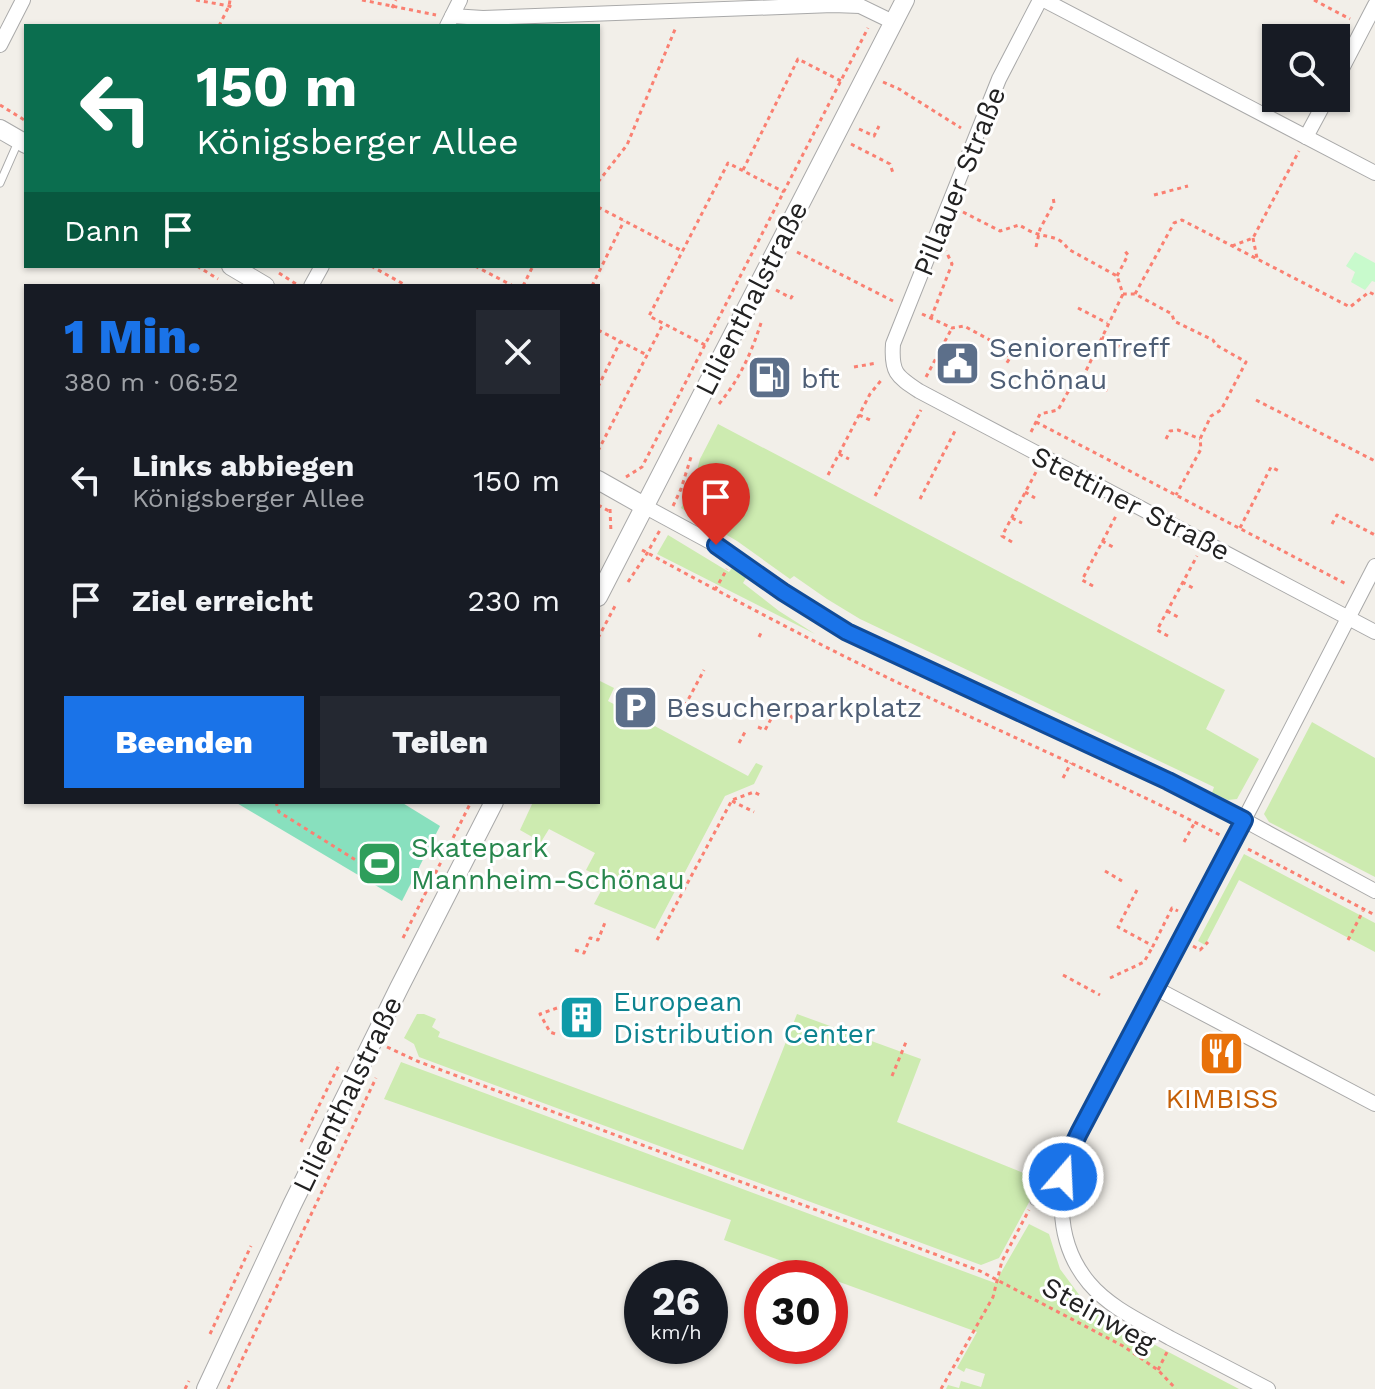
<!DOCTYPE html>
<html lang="de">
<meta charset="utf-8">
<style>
body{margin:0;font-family:"Work Sans",sans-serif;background:#242831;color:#f1f3f6;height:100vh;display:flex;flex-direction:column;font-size:30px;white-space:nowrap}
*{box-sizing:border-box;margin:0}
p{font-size:26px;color:#9ea1a6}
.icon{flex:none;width:44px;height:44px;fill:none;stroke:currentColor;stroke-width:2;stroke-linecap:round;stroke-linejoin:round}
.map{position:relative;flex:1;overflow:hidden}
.sheet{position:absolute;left:24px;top:284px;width:576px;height:520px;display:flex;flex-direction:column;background:#171b24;border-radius:0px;box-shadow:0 2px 6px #0004}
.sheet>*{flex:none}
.banner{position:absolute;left:24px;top:24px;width:576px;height:244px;border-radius:0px;box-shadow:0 2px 6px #0004;background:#0b6e4f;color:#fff;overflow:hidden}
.fabs{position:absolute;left:1262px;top:24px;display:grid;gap:16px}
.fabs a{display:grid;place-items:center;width:88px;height:88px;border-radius:0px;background:#171b24;box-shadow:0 2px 6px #0004;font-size:40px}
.speed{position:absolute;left:624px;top:1260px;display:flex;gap:16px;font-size:40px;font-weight:700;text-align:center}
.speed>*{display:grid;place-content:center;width:104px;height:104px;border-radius:50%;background:#171b24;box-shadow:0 2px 6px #0004;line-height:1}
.speed small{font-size:20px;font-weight:400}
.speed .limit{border:12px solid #d22;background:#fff;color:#111}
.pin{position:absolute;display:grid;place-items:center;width:68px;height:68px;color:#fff;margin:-82px -34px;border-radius:50% 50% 50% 0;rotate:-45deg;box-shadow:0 0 8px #0007}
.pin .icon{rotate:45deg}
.me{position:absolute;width:88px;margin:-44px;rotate:19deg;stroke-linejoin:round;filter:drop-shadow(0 0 6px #0008)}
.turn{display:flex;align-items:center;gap:28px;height:168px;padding:0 40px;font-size:36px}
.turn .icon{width:104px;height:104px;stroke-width:2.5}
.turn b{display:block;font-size:56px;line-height:68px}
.then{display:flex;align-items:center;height:76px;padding:0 40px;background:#0003;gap:16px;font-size:30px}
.round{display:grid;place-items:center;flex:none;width:84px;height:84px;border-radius:0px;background:#242831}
.headline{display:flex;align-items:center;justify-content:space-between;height:136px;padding:0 40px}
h1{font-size:48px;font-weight:800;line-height:60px;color:#1a73e8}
.cta{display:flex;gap:16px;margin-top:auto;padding:16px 40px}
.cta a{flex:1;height:92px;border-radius:0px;background:#1a73e8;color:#fff;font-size:32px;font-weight:800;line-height:92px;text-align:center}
.cta a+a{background:#242831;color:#f1f3f6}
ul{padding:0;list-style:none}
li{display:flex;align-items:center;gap:24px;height:120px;padding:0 40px}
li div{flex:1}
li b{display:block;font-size:30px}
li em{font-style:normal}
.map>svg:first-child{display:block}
.grass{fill:#cdebb0}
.park{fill:#c8facc}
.pitch{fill:#88e0be}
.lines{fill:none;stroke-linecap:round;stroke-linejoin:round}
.service-casing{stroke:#a9a9a9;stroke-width:9}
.minor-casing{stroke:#a9a9a9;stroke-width:16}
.tertiary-casing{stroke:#a9a9a9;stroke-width:20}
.path{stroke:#fa8072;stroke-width:3;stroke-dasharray:4 4;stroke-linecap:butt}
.service{stroke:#fff;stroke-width:7}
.minor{stroke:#fff;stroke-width:14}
.tertiary{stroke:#fff;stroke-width:18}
.route-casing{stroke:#114b97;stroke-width:20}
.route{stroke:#1a73e8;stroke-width:14}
.labels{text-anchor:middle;stroke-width:6;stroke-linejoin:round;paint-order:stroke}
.street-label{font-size:28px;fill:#222;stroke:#fff}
.service-label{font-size:28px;fill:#4e5e75;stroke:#fff;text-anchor:start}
.leisure-label{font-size:28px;fill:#27864d;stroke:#fff;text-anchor:start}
.culture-label{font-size:28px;fill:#0d838f;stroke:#fff;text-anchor:start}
.food-label{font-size:28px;fill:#c56008;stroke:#fff}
</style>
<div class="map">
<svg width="1375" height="1389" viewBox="0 0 1375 1389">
<rect width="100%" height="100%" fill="#f2efe9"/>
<g class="grass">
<path d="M718 424 1225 690 1206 729 1259 759 1237 799 1228 800 1212 793 1214 787 860 619 827 599 794 576 790 579 737 541 681 508 694 482 700 459Z"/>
<path d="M668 535 729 572 732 568 746 578 743 583 779 611 815 634 657 554Z"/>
<path d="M598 680 614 688 608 701 748 776 756 763 763 766 754 784 725 796 655 929 594 904 607 880 586 870 595 853 549 829 541 842 520 830 533 802H598Z"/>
<path d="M1312 722 1375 758V877L1269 822 1264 814Z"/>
<path d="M1244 854 1375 923V952L1239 880 1205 945 1198 941Z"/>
<path d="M417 1014H424L436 1019 432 1027 440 1032 438 1037 743 1150 797 1014 921 1059 897 1122 1041 1180 999 1258 981 1265 419 1057 414 1044 404 1038Z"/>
<path d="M401 1062 995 1283 1029 1224 1049 1234 1060 1269 1083 1300 1115 1324 1239 1389H946L948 1385 959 1388 961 1381 981 1387 985 1374 966 1368 964 1372 957 1368 977 1332 724 1240 731 1220 384 1099Z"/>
</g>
<path class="park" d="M1355 252 1375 263V282L1372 281 1365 290 1351 282 1355 272 1346 266Z"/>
<path class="pitch" d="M235 802H401L440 826 402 901Z"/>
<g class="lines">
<defs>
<g id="service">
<path d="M0 183 18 142"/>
<path d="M1034 1201 1060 1200"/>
</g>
<g id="minor">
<path d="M1040 0 999 79 893 344C891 372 896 376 919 391L1375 632"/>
<path d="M1044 0 1375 173"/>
<path d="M452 16 483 18 833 5 860 6 893 22"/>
<path d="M447 26 460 0"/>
<path d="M0 45 23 0"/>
<path d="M1336 80 1375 5"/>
<path d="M1306 137 1327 98"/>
<path d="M311 286 322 266"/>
<path d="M644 506 716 545 783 592 847 632 1168 781 1244 820 1375 891"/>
<path d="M1155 988 1375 1104"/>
<path d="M1268 1389C1235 1372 1202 1355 1170 1338 1142 1322 1110 1308 1089 1283 1053 1240 1056 1181 1079 1133L1244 820 1375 566"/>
</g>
<g id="tertiary">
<path d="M0 129 26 144"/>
<path d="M231 266 265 286"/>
<path d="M598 480 644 506"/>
<path d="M598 597 905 0"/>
<path d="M206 1389 292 1205 399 988 494 802"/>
</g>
</defs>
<use href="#service" class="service-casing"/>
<use href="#minor" class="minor-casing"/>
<use href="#tertiary" class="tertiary-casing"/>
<g class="path">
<path d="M196 0 229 6 234 8"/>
<path d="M362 0 436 15"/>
<path d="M1314 0 1350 19"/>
<path d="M392 8 396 0"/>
<path d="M219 26 229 6 230 0"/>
<path d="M883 82 899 89 961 128"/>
<path d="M0 105 26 121"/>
<path d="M859 129 874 136 879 126"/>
<path d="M851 144 890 164 893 173"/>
<path d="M743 170 798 59 841 81"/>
<path d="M598 182 627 145 676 27"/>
<path d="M1154 195 1188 186"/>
<path d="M598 207 682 251"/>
<path d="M963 212 1000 231 1019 225C1025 228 1032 233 1038 234 1050 238 1060 236 1068 249L1117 276 1123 294H1135L1172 314 1174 321 1213 340 1216 345 1246 362 1221 410 1211 416 1200 439 1201 449 1176 495"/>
<path d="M1253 238 1257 258"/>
<path d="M1232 246 1253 238 1299 151"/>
<path d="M1036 247 1040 229 1054 203 1053 197"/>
<path d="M797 252 893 301"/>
<path d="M197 266 218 279"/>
<path d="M371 266 407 286"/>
<path d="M475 266 513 286"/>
<path d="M279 273 296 284"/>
<path d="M1117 276 1128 255 1125 251"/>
<path d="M523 286 533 266"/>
<path d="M592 286 624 221"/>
<path d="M776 290 791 298 794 293"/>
<path d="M1135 294 1174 223 1182 220 1350 307 1369 292 1375 295"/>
<path d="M1078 308 1107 323"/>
<path d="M922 314 952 328 964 326 1001 346 1010 358 1006 364"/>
<path d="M931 318 952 264 946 251"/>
<path d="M598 330 647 355"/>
<path d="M1102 337 1130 353"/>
<path d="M705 345 649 316 728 163 784 192"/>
<path d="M854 367 877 363"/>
<path d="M926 377 952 328"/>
<path d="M1083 377 1108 391"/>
<path d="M598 387 620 342"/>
<path d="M1256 400 1375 461"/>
<path d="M719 404C739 380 751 354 761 323"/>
<path d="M859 415 870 420"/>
<path d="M1036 422 1348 585"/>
<path d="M1031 432 1040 414 1058 410 1069 390 1083 377 1123 294"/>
<path d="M1166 439 1170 431 1178 430 1200 439"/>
<path d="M598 451 663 324"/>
<path d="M839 454 849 459"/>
<path d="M828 475 870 394 883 378"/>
<path d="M626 477 642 467 868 28"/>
<path d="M1025 492 1035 498"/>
<path d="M875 496 921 410"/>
<path d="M920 499 956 429"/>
<path d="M598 505 609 511"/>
<path d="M673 506 681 489 691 457"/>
<path d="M610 509 611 533"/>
<path d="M1012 518 1022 523"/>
<path d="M1332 524 1337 515 1375 535"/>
<path d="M1240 528 1271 467 1281 472"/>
<path d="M1102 541 1113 547"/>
<path d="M1012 542 1002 536 1036 472"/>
<path d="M642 550C729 597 817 644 907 687 1011 737 1117 782 1220 835"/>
<path d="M628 582 646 555 660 530"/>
<path d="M1182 582 1193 588"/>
<path d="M1093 586 1082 580 1117 514"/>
<path d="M715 590 727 569"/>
<path d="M1167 611 1178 617"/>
<path d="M1168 636 1157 630 1197 556"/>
<path d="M759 637 761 633"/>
<path d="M598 638 615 606"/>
<path d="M681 713 704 670"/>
<path d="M758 727 765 730 777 708 790 715 799 726"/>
<path d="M739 743 745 732"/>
<path d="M1063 778 1071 763"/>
<path d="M732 801 754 812"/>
<path d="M276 802 279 812 362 864 381 868"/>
<path d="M1184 842 1195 822"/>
<path d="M1248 849 1375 915"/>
<path d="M365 859 378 866"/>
<path d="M1105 871 1122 881"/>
<path d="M1137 890 1118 927 1153 946 1172 908 1178 911"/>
<path d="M403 938 471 802"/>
<path d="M657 940 732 800 754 792 762 796"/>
<path d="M1348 940 1363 911"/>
<path d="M1193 946 1200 950 1208 942"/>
<path d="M575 950 584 953 590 938 598 940 606 920"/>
<path d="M1063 975 1100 995"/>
<path d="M1110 978 1144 962 1153 946"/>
<path d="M557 1008 540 1014 550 1032 558 1035"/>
<path d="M387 1047 417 1061 980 1271 1123 1346 1158 1370 1176 1389"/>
<path d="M892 1076 906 1042"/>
<path d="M301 1142 340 1063"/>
<path d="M210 1334 251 1246"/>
<path d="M1158 1370 1167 1352"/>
<path d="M185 1389 189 1381"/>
<path d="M228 1389 376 1078"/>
<path d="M941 1389 993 1297 1002 1261 1029 1210"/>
</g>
<use href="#service" class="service"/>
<use href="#minor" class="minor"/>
<use href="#tertiary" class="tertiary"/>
</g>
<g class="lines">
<defs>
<path id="route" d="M716 545 783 592 847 632 1168 781 1244 820 1079 1133 1069 1154 1063 1177"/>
</defs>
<use href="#route" class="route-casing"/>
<use href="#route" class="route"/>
</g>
<defs>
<symbol id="civic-square" viewBox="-11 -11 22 22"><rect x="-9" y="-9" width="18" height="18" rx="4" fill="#5c6f8a" stroke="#fff"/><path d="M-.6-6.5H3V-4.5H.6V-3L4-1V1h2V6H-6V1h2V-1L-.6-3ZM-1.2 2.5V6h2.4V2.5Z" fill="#fff"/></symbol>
<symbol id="fuel-square" viewBox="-11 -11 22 22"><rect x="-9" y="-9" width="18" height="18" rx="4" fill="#5c6f8a" stroke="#fff"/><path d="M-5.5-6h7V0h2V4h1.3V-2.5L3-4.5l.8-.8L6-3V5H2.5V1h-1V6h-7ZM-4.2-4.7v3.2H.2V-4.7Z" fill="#fff"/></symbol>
<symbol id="parking-square" viewBox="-11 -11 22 22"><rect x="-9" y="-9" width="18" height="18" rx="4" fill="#5c6f8a" stroke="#fff"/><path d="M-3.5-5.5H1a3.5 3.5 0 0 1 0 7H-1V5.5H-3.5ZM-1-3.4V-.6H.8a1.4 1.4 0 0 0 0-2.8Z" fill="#fff"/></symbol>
<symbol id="stadium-square" viewBox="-11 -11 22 22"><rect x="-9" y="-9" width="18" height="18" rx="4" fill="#2e9e5b" stroke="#fff"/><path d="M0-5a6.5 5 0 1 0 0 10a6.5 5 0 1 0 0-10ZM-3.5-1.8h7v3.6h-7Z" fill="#fff"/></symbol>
<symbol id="building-square" viewBox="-11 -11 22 22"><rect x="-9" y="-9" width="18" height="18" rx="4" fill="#0f9aa8" stroke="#fff"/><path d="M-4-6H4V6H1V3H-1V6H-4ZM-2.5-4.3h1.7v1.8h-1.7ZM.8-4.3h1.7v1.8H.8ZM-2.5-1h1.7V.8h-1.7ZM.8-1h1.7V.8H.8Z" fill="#fff"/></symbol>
<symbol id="restaurant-square" viewBox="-11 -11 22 22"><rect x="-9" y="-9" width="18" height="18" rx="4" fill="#e8710a" stroke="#fff"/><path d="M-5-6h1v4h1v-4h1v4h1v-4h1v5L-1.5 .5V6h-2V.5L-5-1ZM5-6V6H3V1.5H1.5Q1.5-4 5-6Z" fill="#fff"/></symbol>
</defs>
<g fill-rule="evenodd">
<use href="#civic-square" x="932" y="338" width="51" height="51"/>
<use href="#fuel-square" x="744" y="352" width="51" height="51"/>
<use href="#parking-square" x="610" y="682" width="51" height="51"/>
<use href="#stadium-square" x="354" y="838" width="51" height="51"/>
<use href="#building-square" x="556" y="992" width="51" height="51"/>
<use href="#restaurant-square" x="1196" y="1028" width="51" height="51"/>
</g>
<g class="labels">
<g class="street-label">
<text transform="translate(959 181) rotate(-68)" y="10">Pillauer Straße</text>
<text transform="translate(751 298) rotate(-63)" y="10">Lilienthalstraße</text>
<text transform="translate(1131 503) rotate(27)" y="10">Stettiner Straße</text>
<text transform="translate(347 1094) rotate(-64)" y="10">Lilienthalstraße</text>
<text transform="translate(1099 1314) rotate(29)" y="10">Steinweg</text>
</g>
<g class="service-label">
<text x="989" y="357">SeniorenTreff<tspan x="989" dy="32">Schönau</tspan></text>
<text x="801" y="388">bft</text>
<text x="666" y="717">Besucherparkplatz</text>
</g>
<g class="leisure-label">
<text x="411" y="857">Skatepark<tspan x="411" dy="32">Mannheim-Schönau</tspan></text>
</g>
<g class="culture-label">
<text x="613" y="1011">European<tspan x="613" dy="32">Distribution Center</tspan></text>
</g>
<g class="food-label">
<text x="1222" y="1108">KIMBISS</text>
</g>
</g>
</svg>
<div class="fabs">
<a><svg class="icon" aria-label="search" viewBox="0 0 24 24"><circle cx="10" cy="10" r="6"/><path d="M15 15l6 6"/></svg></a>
</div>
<div class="speed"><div>26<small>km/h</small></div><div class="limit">30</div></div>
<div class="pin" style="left:716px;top:545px;background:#d93025"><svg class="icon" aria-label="arrive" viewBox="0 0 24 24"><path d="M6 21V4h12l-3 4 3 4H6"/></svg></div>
<svg class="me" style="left:1063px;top:1177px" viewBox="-20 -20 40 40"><circle r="17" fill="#1a73e8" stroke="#fff" stroke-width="3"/><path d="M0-11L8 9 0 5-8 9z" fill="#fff"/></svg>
<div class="banner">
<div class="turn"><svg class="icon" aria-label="left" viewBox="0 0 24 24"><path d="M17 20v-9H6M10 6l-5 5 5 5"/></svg><div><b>150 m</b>Königsberger Allee</div></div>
<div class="then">Dann<svg class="icon" aria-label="arrive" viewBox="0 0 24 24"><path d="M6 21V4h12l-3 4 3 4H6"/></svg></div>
</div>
<section class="sheet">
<div class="headline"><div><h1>1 Min.</h1><p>380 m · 06:52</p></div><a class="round"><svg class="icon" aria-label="close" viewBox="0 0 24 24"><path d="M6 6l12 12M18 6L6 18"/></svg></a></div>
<ul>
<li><svg class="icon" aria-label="left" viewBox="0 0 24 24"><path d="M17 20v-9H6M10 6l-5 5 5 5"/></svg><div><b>Links abbiegen</b><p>Königsberger Allee</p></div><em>150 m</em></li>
<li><svg class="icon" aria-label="arrive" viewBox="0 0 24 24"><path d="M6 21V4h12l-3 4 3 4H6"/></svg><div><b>Ziel erreicht</b></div><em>230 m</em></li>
</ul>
<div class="cta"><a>Beenden</a><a>Teilen</a></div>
</section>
</div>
